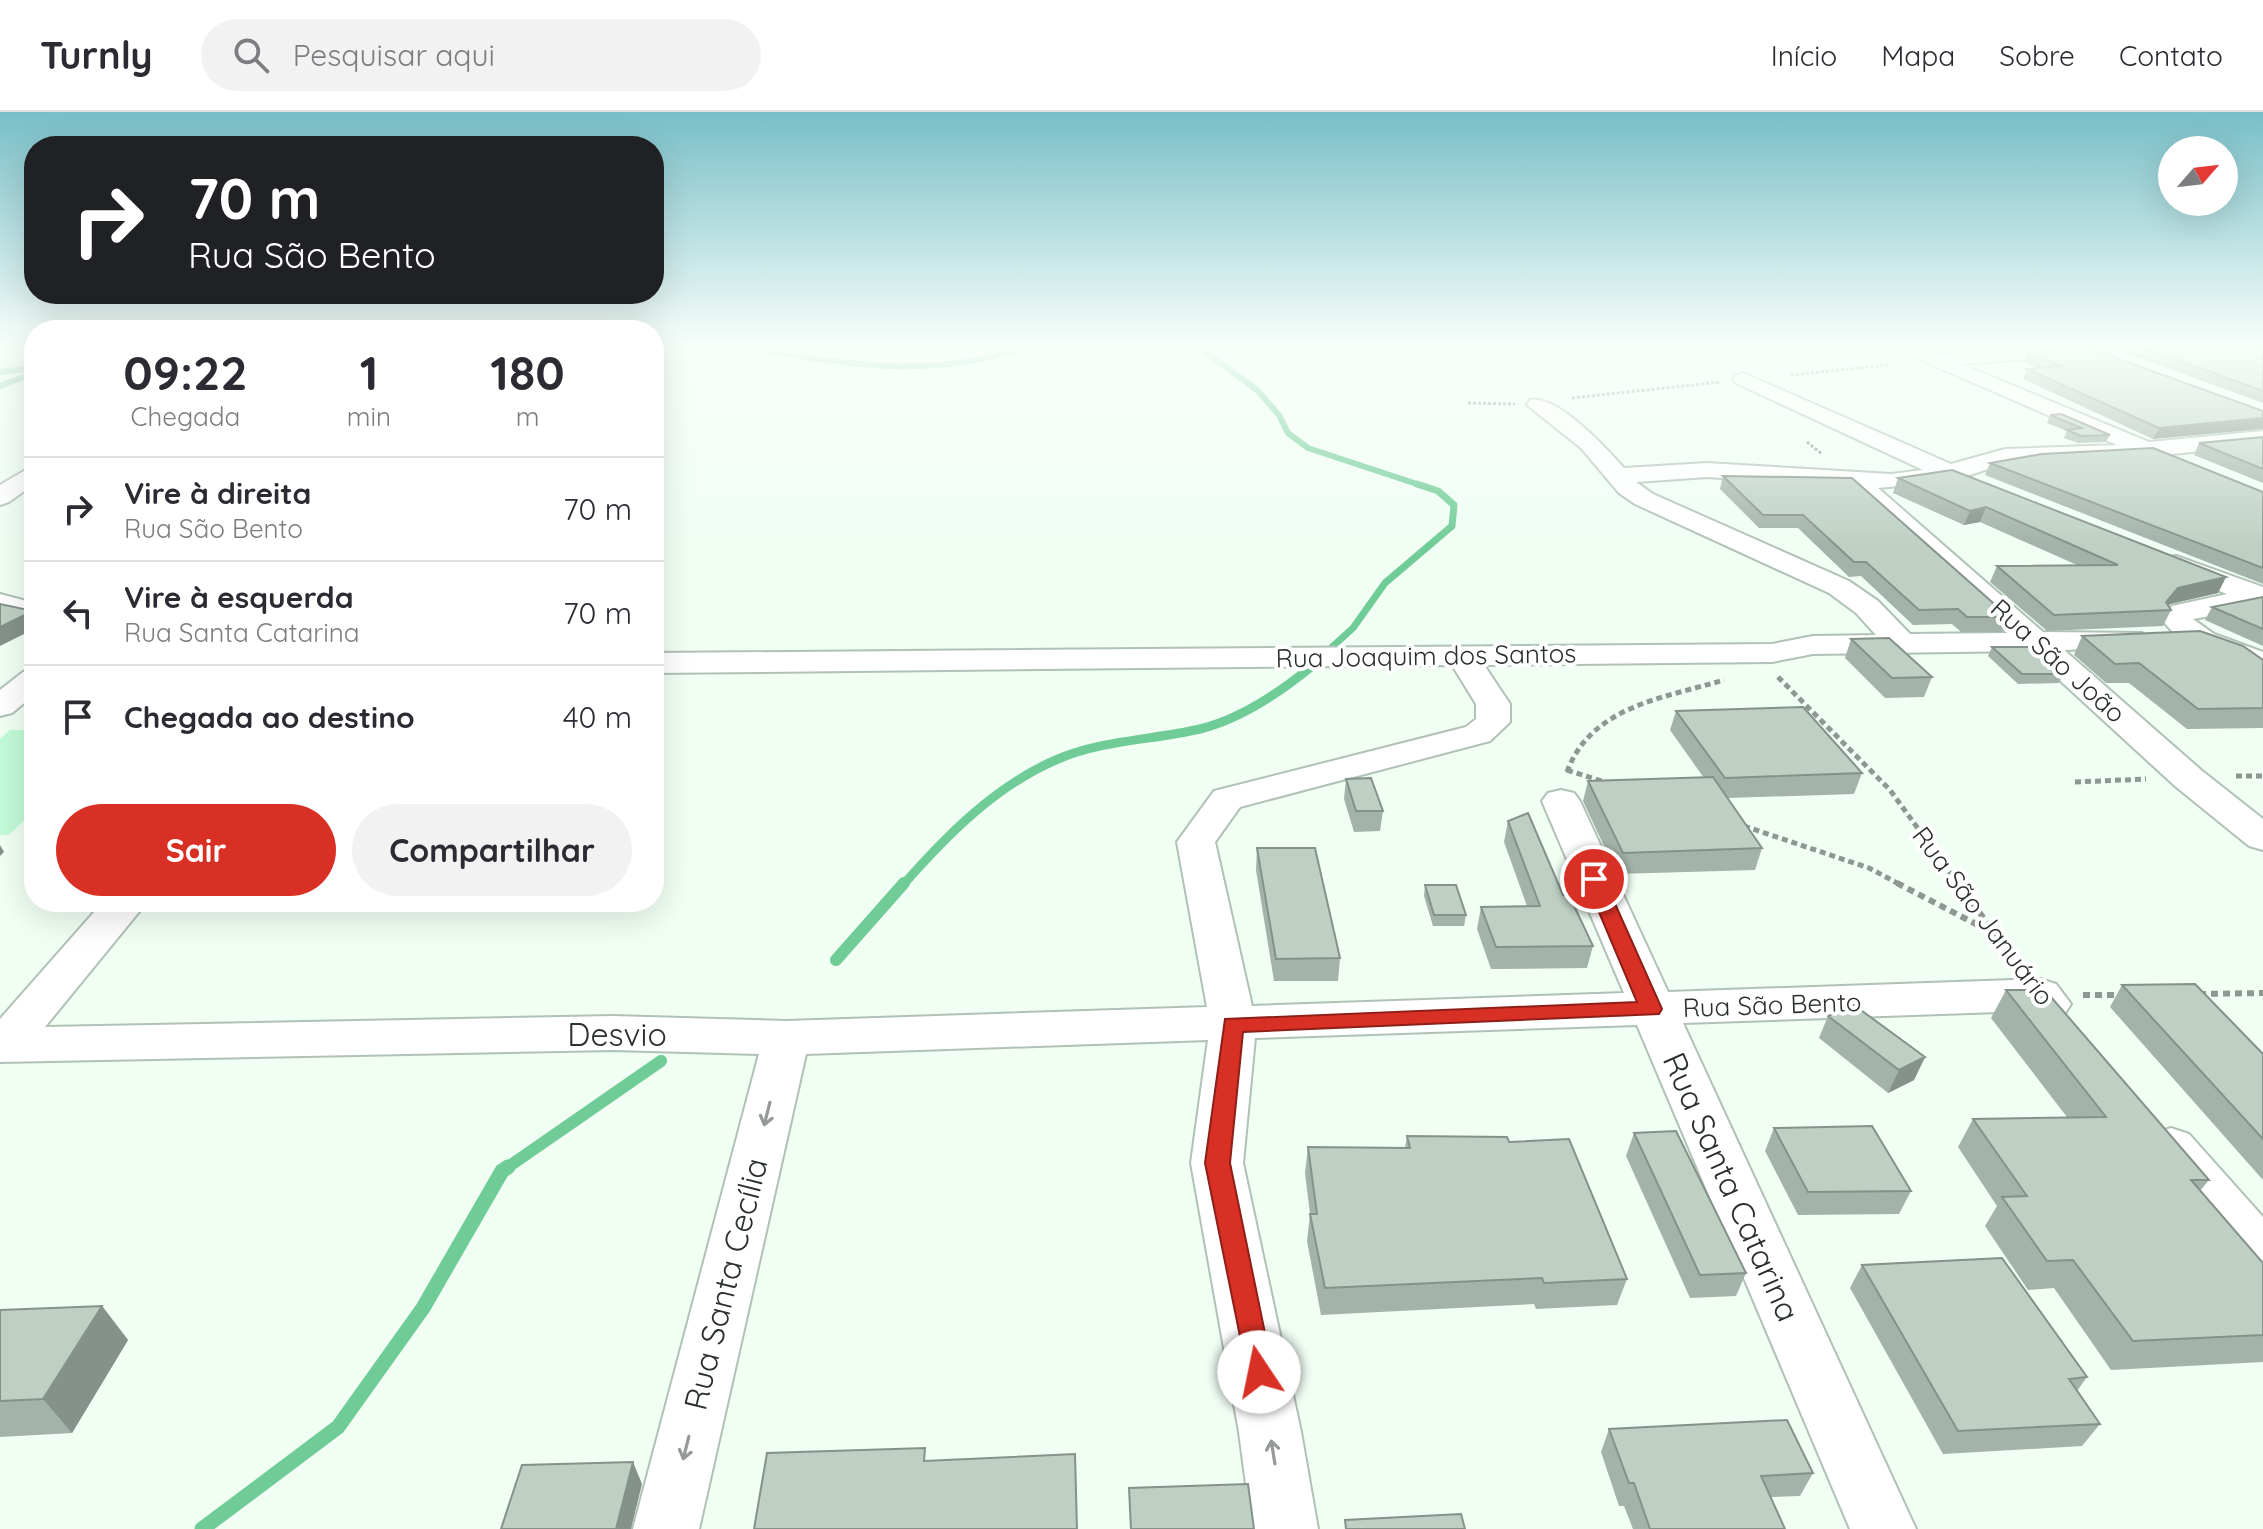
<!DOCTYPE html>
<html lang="pt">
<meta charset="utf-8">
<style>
body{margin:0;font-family:Quicksand,sans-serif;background:#f2f2f3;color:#2b2b33;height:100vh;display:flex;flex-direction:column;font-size:30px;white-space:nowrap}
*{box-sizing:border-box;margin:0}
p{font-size:26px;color:#7c7c81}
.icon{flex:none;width:44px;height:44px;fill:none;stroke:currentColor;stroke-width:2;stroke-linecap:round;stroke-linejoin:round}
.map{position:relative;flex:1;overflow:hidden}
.details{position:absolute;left:24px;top:208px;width:640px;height:592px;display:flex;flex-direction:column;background:#fff;border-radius:32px;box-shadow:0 8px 32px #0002}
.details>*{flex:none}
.hud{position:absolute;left:24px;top:24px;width:640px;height:168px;border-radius:32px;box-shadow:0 8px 32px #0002;background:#202124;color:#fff;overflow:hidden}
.needle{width:52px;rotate:62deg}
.buttons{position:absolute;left:2158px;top:24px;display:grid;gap:16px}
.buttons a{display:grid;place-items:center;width:80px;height:80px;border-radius:50%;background:#fff;box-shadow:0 8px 32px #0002;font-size:40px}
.pin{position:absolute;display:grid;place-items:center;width:68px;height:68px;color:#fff;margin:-34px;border:4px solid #fff;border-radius:50%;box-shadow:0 2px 8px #0007}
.me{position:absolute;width:88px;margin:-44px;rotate:349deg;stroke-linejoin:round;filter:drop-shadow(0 0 6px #0008)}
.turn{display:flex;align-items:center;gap:28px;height:168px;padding:0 32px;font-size:36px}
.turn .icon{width:104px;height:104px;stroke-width:2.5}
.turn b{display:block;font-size:56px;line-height:68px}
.eta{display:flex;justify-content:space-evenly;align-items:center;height:136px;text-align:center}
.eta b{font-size:48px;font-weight:700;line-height:56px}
.primary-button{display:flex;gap:16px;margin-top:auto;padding:16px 32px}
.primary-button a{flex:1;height:92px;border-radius:48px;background:#d93025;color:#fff;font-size:32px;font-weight:700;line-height:92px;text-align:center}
.primary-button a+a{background:#f2f2f3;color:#2b2b33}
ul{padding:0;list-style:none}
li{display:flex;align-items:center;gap:24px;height:104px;padding:0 32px;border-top:2px solid #e1e1e2}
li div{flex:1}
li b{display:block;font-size:30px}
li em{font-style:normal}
header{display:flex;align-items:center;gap:48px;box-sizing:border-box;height:112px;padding:0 40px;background:#fff;border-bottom:2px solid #e1e1e2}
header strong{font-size:38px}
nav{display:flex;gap:44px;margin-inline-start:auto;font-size:28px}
.search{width:560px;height:72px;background:#f2f2f3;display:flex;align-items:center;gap:20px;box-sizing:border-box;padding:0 28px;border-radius:44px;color:#7c7c81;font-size:30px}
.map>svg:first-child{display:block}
.green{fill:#c2fbd7}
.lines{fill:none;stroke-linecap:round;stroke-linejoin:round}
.stream-far4{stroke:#70cc96;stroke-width:6}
.stream-far3{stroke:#70cc96;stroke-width:7}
.stream-far2{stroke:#70cc96;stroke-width:9}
.stream-far1{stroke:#70cc96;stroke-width:12}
.stream{stroke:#70cc96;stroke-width:15}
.street-casing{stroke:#b0c1b6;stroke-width:4}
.path-far2{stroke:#8e9891;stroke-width:3;stroke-dasharray:3 2;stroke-linecap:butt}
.path-far1{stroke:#8e9891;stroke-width:5;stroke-dasharray:6 4;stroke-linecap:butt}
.path{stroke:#8e9891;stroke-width:6;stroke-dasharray:7 5;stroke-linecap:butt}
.street{fill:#fff;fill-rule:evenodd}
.wall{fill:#a3b3a9}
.shaded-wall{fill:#859289}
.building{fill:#bed0c4;stroke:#859289;stroke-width:2}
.oneway{stroke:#949896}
.route{fill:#d93025;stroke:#8d1f18;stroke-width:2}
.labels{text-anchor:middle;stroke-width:8;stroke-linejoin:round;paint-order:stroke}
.street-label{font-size:26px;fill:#2a312c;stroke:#fff}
.near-street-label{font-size:32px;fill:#2a312c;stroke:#fff}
</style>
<header>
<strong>Turnly</strong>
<div class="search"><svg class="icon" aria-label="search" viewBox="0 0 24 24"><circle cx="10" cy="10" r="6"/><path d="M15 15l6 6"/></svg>Pesquisar aqui</div>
<nav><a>Início</a><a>Mapa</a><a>Sobre</a><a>Contato</a></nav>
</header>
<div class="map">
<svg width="2263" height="1417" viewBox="0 0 2263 1417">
<rect width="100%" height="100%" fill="#f0fef4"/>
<path class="green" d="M10 618H34V699L9 723H0V627Z"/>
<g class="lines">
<g class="stream-far4">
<path d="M744 235C844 252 928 268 1027 235"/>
<path d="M1198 235 1257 278 1279 303 1288 321 1308 336 1423 374"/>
<path d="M0 260 34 256"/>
<path d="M0 274 34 261"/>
</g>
<path class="stream-far3" d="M1332 535 1353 516 1385 471 1452 414 1454 393 1438 379 1417 372"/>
<path class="stream-far2" d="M903 773C946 724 996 673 1058 647 1103 628 1153 628 1200 617 1241 607 1279 581 1311 555"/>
<g class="stream-far1">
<path d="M836 848 904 771"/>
<path d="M505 1057 661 949"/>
</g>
<path class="stream" d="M202 1417 338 1315 423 1196 502 1059 508 1055"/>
<defs>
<g id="street">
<path d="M1891 235H1919L1937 243 2028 235H2116L2106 241 1961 252 2149 330 2263 319V333L2091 350 2006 351 1952 369 1878 376 2043 520 2142 521 2146 528 2142 535 2064 538 2201 658 2263 707V738L2249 734 2175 674 2028 539 1813 542 1772 550 1484 553 1510 592V610L1490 629 1240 695 1215 730 1252 894 1624 881 1542 689 1548 681 1561 678 1574 681 1580 689 1668 880 2040 867 2056 872 2071 892 2064 903 2048 908 2028 899 1683 911 1916 1417H1850L1637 913 1255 926 1243 1051 1301 1320 1318 1417H1252L1239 1320 1191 1051 1208 928 806 942 699 1417H633L759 942 613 938 0 950V907L103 790H147L45 915 613 904 786 909 1207 895 1177 730 1214 679 1466 615 1476 607V592L1452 553 654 561V541L1772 532 1813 524 1876 523 1856 501 1829 481 1635 392 1619 381 1581 336 1527 293 1530 288C1557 282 1607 337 1624 356L1707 351 1891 362 1923 358 1736 271 1733 267 1736 263 1743 261 1951 352 2005 337 2117 333ZM1707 365 1847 374 2007 521 1910 522 1878 489 1849 469 1653 382 1636 370Z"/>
<path d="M34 353V372L9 390 0 393V373Z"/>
<path d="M2176 444 2263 475V495L2193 507 2214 522 2263 540V561C2226 551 2184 539 2161 506L2172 494 2227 482 2166 458 2162 452 2166 446Z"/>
<path d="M0 482 34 491V509L0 500Z"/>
<path d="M34 557V583L12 601 0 604V578L23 560Z"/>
<path d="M2171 1016 2189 1022 2263 1105V1166L2244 1159 2153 1050 2146 1036 2153 1022Z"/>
</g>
</defs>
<use href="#street" class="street-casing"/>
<g class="path-far2">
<path d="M1791 263 1888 253"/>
<path d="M1572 286 1721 270"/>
<path d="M1468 291 1515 292"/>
<path d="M1807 330 1822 342"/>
</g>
<g class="path-far1">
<path d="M1778 565 1890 678 1959 773"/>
<path d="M1567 658 1605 670"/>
<path d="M1567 660C1591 594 1664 586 1724 568"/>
<path d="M2236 664H2263"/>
<path d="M2075 670 2146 667"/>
<path d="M1744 714 1869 756 1901 773"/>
</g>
<g class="path">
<path d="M1897 771 1995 822"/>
<path d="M1958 771 2017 852"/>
<path d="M2199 882 2263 881"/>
<path d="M2083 883H2121"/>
</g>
<use href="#street" class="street"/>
</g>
<g class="wall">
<path d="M2117 235H2263V291L2117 238Z"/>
<path d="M2027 240 2263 299 2153 327 2023 267 2027 257 2037 256 2023 250Z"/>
<path d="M2050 303 2110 323 2106 330 2078 331 2064 326 2067 319 2047 311Z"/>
<path d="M2263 325V371L2194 343 2199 331Z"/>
<path d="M1990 351 2263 380V472L1985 363Z"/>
<path d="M1723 364 2009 505 2002 520H1961L1952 512 1913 513 1861 464 1849 465 1798 416H1759L1720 377Z"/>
<path d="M1898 366 2226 465 2218 481 2170 492 2168 494 2171 498 2163 514 2047 519 1990 470 1997 454 2077 453 1980 410 1964 413 1893 381Z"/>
<path d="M2263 485V534L2205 508 2212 495Z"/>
<path d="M2082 524 2263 548V616L2187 617 2129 571H2106L2074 543Z"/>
<path d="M1851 527 1932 565 1924 585 1885 586 1845 546Z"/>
<path d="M1992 535 2063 562 2059 571 2018 572 1988 544Z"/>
<path d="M1676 599 1862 661 1854 682 1727 686 1762 736 1755 758 1617 762 1583 689 1588 669 1704 666 1670 618Z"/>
<path d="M1346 667 1383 699 1380 719 1354 720 1344 687Z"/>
<path d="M1508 709 1563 783 1593 834 1587 856 1491 857 1477 817 1481 795 1527 794 1504 730Z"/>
<path d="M1257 736 1340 846 1338 869H1274L1256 758Z"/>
<path d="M1425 773 1466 803 1464 814H1433L1424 784Z"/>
<path d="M2122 873 2263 942V1068L2110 895Z"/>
<path d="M2006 878 2209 1068 2200 1079 2263 1151V1250L2111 1258 2054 1176 2028 1178 1985 1114 1997 1094 1958 1035 1973 1007 2067 1005 1991 906Z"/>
<path d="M1828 904 1925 945 1914 968 1888 981 1819 926Z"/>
<path d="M1774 1016 1911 1079 1899 1102 1798 1103 1765 1039Z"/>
<path d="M1634 1021 1746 1161 1736 1184 1690 1186 1626 1044Z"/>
<path d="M1407 1024 1509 1030 1627 1167 1617 1193 1536 1197 1534 1192 1321 1203 1307 1129 1310 1102 1305 1061 1308 1035 1405 1036Z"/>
<path d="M1862 1153 2087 1265 2077 1279 2100 1312 2082 1334 1943 1342 1850 1176Z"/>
<path d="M102 1194 128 1228 72 1321 0 1325V1198Z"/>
<path d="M1609 1317 1813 1361 1800 1384 1771 1385 1785 1417H1633L1624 1394H1619L1601 1340Z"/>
</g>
<g class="shaded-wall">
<path d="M2263 306V317L2153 327 2159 316Z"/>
<path d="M1986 395 1980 410 1964 413 1970 399Z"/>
<path d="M2226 465 2218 481 2170 492 2164 498 2166 490 2178 476Z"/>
<path d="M33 499 34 501V517L0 534V515Z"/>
<path d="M0 733 4 740 0 744Z"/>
<path d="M1925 945 1914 968 1888 981 1899 958Z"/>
<path d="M102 1194 128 1228 72 1321 43 1287Z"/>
<path d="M633 1350 642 1372 631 1417H616Z"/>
</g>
<g class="building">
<path d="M2142 235H2263V279Z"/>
<path d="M2088 236 2263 299V306L2159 316 2027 257 2062 254 2027 240Z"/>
<path d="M2061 302 2110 323 2081 324 2067 318 2082 316 2050 303Z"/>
<path d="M2263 325V357L2199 331Z"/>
<path d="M2153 336 2263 380V456L1990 351 2042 342Z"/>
<path d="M1952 358 2226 465 2178 476 2166 490 2171 498 2054 503 1997 454 2118 453 1986 395 1970 399 1898 366Z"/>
<path d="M1723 364 1852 366 2009 505H1967L1958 497 1919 498 1866 450H1854L1803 403H1763Z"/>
<path d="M2263 485V517L2212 495Z"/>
<path d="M0 492 33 499 0 515Z"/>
<path d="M2200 519 2243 534 2263 548V596L2198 597 2139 551 2115 552 2082 524Z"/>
<path d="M1889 526 1932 565 1892 566 1851 527Z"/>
<path d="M1992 535H2033L2063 562H2022Z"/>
<path d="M1803 595 1862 661 1725 666 1676 599Z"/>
<path d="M1713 665 1762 736 1623 741 1588 669Z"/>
<path d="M1371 666 1383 699H1356L1346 667Z"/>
<path d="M1528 701 1563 783H1569L1593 834 1496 835 1481 795 1540 794 1508 709Z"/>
<path d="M1257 736H1315L1340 846 1276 847Z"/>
<path d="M1425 773H1456L1466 803H1434Z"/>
<path d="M2195 872 2263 942V1027L2122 873Z"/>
<path d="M2006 878H2045L2209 1068H2191L2263 1151V1223L2133 1229 2073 1148 2047 1149 2002 1085 2027 1084 1973 1007 2106 1005Z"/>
<path d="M1854 893 1925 945 1899 958 1828 904Z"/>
<path d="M1872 1014 1911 1079 1808 1080 1774 1016Z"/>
<path d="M1676 1019 1746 1161 1700 1163 1634 1021Z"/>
<path d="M1407 1024 1507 1025 1509 1030 1569 1027 1627 1167 1544 1171 1542 1166 1325 1176 1310 1102H1317L1308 1035 1410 1036Z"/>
<path d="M2002 1146 2087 1265 2069 1267 2100 1312 1958 1319 1862 1153Z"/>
<path d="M102 1194 43 1287 0 1289V1198Z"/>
<path d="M1787 1308 1813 1361 1761 1364 1785 1417H1650L1634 1371H1629L1609 1317Z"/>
<path d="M925 1336 924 1349 1075 1342 1077 1417H754L767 1341Z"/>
<path d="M633 1350 616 1417H501L522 1353Z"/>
<path d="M1248 1372 1254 1417H1131L1129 1376Z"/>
<path d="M1461 1402 1465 1417H1346L1345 1408Z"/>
</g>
<defs><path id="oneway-shaft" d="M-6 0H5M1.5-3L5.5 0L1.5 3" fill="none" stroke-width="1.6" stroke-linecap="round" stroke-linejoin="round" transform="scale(2)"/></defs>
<g class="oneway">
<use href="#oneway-shaft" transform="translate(767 1002) rotate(104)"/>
<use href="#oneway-shaft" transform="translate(686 1336) rotate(104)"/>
<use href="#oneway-shaft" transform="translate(1273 1340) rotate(-99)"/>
</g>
<linearGradient id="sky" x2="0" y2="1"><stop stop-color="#78bec7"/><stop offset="0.54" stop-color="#f8fffa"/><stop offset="1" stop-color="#f8fffa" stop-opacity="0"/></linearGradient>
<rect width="2263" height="434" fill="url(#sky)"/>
<path class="route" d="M1594 761 1604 767 1662 897 1659 902 1243 920 1230 1051 1273 1260 1269 1269 1259 1273 1249 1269 1205 1051 1225 907 1637 890 1585 767Z"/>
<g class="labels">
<g class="street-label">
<text transform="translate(1426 544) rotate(-1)" y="9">Rua Joaquim dos Santos</text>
<text transform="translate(2058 549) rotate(42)" y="9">Rua São João</text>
<text transform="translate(1983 804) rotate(53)" y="9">Rua São Januário</text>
<text transform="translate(1772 893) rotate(-2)" y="9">Rua São Bento</text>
</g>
<g class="near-street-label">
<text x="617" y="934">Desvio</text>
<text transform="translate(1731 1075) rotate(66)" y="11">Rua Santa Catarina</text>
<text transform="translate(726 1172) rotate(-76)" y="11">Rua Santa Cecília</text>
</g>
</g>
</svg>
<div class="buttons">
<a><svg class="needle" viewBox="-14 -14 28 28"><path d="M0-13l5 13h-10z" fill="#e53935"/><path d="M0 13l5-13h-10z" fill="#7c7c81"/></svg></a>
</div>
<div class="pin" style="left:1594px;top:767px;background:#d93025"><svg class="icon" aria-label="arrive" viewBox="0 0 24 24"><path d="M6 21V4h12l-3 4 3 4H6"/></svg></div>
<svg class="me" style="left:1259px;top:1260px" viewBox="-20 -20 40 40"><circle r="19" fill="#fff"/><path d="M0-13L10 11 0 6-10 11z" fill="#d93025"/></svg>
<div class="hud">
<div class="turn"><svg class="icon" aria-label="right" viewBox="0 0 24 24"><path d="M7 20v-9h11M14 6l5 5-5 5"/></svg><div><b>70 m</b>Rua São Bento</div></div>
</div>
<section class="details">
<div class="eta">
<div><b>09:22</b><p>Chegada</p></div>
<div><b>1</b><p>min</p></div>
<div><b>180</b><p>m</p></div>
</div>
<ul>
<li><svg class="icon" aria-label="right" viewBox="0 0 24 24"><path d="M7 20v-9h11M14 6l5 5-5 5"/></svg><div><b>Vire à direita</b><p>Rua São Bento</p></div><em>70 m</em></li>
<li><svg class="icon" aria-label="left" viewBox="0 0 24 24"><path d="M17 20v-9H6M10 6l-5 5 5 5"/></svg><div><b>Vire à esquerda</b><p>Rua Santa Catarina</p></div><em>70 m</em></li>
<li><svg class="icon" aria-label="arrive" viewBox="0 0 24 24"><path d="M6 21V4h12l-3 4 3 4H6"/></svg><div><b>Chegada ao destino</b></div><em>40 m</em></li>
</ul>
<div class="primary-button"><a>Sair</a><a>Compartilhar</a></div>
</section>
</div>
